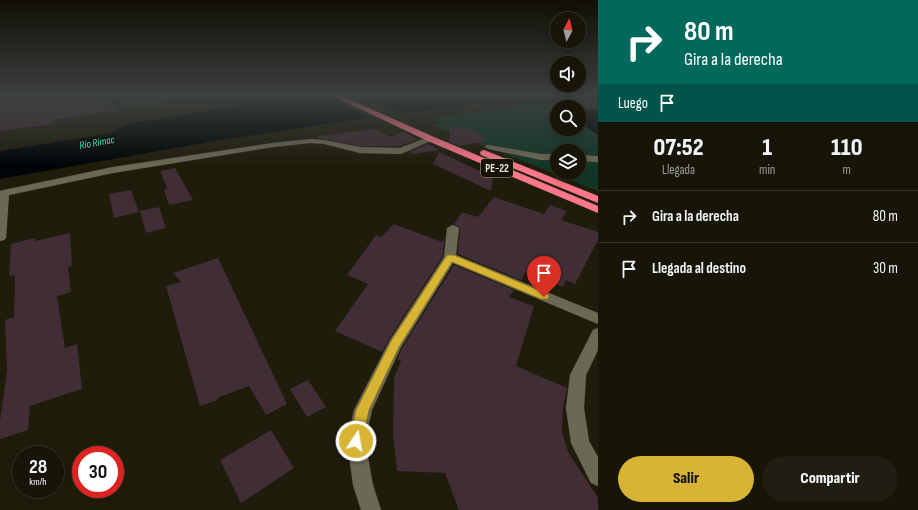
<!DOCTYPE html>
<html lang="es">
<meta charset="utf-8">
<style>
body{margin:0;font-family:"Sofia Sans Condensed",sans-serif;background:#201e12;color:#f1f3f6;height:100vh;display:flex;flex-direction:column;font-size:15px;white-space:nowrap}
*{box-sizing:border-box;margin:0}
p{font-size:13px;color:#9e9f9c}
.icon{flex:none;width:22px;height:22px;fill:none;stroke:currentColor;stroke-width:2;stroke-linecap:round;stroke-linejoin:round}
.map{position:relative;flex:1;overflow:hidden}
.sheet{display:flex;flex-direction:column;background:#171508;width:320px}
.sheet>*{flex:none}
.guide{background:#00695c;color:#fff;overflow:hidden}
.needle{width:26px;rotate:7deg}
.fabs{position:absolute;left:550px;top:12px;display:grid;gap:8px}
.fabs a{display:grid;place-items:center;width:36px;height:36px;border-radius:50%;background:#171508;box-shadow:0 2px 10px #0003,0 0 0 1px #363429;font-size:20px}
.speed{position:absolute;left:12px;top:446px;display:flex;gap:8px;font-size:20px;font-weight:700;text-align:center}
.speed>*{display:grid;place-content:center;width:52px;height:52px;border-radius:50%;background:#171508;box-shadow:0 2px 10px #0003,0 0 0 1px #363429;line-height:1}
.speed small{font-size:10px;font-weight:400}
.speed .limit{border:6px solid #d22;background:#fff;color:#111}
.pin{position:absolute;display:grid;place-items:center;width:34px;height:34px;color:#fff;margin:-41px -17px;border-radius:50% 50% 50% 0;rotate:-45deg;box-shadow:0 0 4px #0007}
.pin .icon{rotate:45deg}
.me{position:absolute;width:44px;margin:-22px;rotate:12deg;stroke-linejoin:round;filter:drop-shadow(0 0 3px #0008)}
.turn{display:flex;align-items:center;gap:14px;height:84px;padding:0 20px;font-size:18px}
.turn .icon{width:52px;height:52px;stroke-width:2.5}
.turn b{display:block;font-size:28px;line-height:34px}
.then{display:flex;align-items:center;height:38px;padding:0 20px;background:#0003;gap:8px;font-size:15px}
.eta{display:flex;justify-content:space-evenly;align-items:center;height:68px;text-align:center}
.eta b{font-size:24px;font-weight:800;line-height:28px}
.button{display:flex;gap:8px;margin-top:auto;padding:8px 20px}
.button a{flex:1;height:46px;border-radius:24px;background:#d7b434;color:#111;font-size:16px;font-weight:800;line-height:46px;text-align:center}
.button a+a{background:#201e12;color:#f1f3f6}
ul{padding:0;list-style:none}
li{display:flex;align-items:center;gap:12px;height:52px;padding:0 20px;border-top:1px solid #363429}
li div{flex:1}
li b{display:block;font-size:15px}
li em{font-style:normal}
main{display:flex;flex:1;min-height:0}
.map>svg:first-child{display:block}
.green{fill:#133727;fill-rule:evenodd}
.water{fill:#000607}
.pier{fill:#1f1c0b}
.building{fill:#402d35}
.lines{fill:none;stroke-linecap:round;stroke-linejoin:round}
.street-casing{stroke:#36332c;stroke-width:1}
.highway-casing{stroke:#36332c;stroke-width:1}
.street{fill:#6b6854;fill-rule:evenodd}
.highway{fill:#ff7789;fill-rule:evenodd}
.route{fill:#d7b434;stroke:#8c7522}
.labels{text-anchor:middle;stroke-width:3;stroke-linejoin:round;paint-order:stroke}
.far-water-label{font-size:11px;font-style:italic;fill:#41dddf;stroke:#161303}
.shield{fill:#161303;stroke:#a9a79a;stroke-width:1}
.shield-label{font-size:11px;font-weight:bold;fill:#e8e7db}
</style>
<main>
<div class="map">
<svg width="598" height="510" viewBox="0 0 598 510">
<rect width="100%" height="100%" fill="#1f1c0b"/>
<g class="green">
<path d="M123 95H168L173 100 125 109 117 96Z"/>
<path d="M598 95V191L432 125 441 123 433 118ZM557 107H579V129H557ZM557 151H579V173H557Z"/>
</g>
<g class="water">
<path d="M305 95H543L366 118 221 140 0 179V151L112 133 127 124Z"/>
<path d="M598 109V135L579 122V110Z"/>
</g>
<path class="pier" d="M323 95H360L406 115 374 119Z"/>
<g class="building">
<path d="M0 95H73L77 100 95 95 121 110 53 120V124L0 131Z"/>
<path d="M450 125 468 129 471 128 487 141 459 146 449 142Z"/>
<path d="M375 129 390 137 403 132 418 139 400 146H360L318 138V136Z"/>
<path d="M428 144 439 150 414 154 409 152Z"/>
<path d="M439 152 493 177 491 191 433 164Z"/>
<path d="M175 168 193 200 169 205 164 190 167 189V188L160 171Z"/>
<path d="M131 190 139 212 114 218 109 194Z"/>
<path d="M494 197 544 214 550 205 567 211 561 220 598 232V240L575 284 566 280 563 287 526 272 521 280 458 254 460 228 454 224 462 212 478 217Z"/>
<path d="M159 207 166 228 146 233 140 211Z"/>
<path d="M394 224 442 242 444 238 443 256 389 339 382 352 335 331 368 284 347 275 376 235 381 237Z"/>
<path d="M70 233 72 266 68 267 71 292 57 296 65 348 77 344 82 389 30 406 28 430 0 439V421L7 370 5 320 14 317 15 275 9 276 11 244 35 238V241Z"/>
<path d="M218 258 287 404 266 415 249 386 217 398 218 400 200 406 166 286 181 282 173 273Z"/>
<path d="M454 265 514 290 509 297 534 306 516 366 567 388 563 408 562 432 568 452 598 498V510H459L445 473 397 471 393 434 394 378 401 361 397 359 402 348Z"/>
<path d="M308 380 326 407 307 417 290 389Z"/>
<path d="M271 430 294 468 241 503 220 460Z"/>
</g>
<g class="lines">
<defs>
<g id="street">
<path d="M428 137H434L435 139 401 154 360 153 324 144 311 143 273 147 113 173 9 195 6 238 4 240 0 241V191L4 190 113 167 273 143 311 139 324 140 360 147 400 148Z"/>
<path d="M486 145H489L541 154H557V160H541L489 149 485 147Z"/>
<path d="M579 155 598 156V162L579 161Z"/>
<path d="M453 225 459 228 456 255 598 313V324L453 263 401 347 372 410 365 441 373 485 381 510H361L353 485 347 441 354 410 390 340 444 257 447 228Z"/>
<path d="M598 328V350L586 375 584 408 589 441 598 457V486L591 483 571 443 566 408 570 375 593 330Z"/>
</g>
<g id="highway">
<path d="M331 95H339L434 137 598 206V213L428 141Z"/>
<path d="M484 150 598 196V203L481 155 480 153 481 151Z"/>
</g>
</defs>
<use href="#street" class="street-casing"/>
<use href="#highway" class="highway-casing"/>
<use href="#street" class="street"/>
<use href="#highway" class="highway"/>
</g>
<linearGradient id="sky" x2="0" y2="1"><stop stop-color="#110f06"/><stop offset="0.57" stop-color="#3c403f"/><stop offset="1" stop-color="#3c403f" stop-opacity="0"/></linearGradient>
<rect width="598" height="166" fill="url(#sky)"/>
<path class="route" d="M447 255H454L548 294 549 297 548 299H541L452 262 399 347 369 410 361 446 356 448 351 446 349 441 356 410 391 341Z"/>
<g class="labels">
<g class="far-water-label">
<text transform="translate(97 142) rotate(-10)" y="4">Río Rímac</text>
</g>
<rect class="shield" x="481" y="159" width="32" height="18" rx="3"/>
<g class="shield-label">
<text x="497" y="172">PE-22</text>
</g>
</g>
</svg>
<div class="fabs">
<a><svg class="needle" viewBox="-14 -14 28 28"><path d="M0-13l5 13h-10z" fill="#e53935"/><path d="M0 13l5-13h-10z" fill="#9e9f9c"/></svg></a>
<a><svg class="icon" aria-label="sound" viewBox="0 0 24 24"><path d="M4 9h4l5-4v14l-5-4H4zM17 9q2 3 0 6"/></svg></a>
<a><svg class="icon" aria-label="search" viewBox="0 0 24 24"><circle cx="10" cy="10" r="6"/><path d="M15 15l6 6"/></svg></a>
<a><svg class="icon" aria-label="layers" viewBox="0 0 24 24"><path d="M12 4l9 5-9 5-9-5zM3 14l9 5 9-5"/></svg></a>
</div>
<div class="speed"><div>28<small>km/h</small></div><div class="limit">30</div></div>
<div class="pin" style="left:544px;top:297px;background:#d93025"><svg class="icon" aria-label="arrive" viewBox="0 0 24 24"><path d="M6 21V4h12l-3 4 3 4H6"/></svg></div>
<svg class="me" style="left:356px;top:441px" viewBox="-20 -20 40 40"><circle r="17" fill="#d7b434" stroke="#fff" stroke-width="3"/><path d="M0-11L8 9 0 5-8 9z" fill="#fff"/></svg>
</div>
<section class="sheet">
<div class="guide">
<div class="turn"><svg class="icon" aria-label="right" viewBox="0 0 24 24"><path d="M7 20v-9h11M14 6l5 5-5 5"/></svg><div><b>80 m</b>Gira a la derecha</div></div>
<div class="then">Luego<svg class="icon" aria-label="arrive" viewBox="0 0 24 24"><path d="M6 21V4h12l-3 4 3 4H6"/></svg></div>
</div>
<div class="eta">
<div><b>07:52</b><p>Llegada</p></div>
<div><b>1</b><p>min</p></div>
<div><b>110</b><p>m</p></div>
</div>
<ul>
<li><svg class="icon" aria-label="right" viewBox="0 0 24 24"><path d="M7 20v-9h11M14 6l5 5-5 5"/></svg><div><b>Gira a la derecha</b></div><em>80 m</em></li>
<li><svg class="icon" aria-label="arrive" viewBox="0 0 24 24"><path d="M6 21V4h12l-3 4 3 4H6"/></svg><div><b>Llegada al destino</b></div><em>30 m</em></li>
</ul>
<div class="button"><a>Salir</a><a>Compartir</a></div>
</section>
</main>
